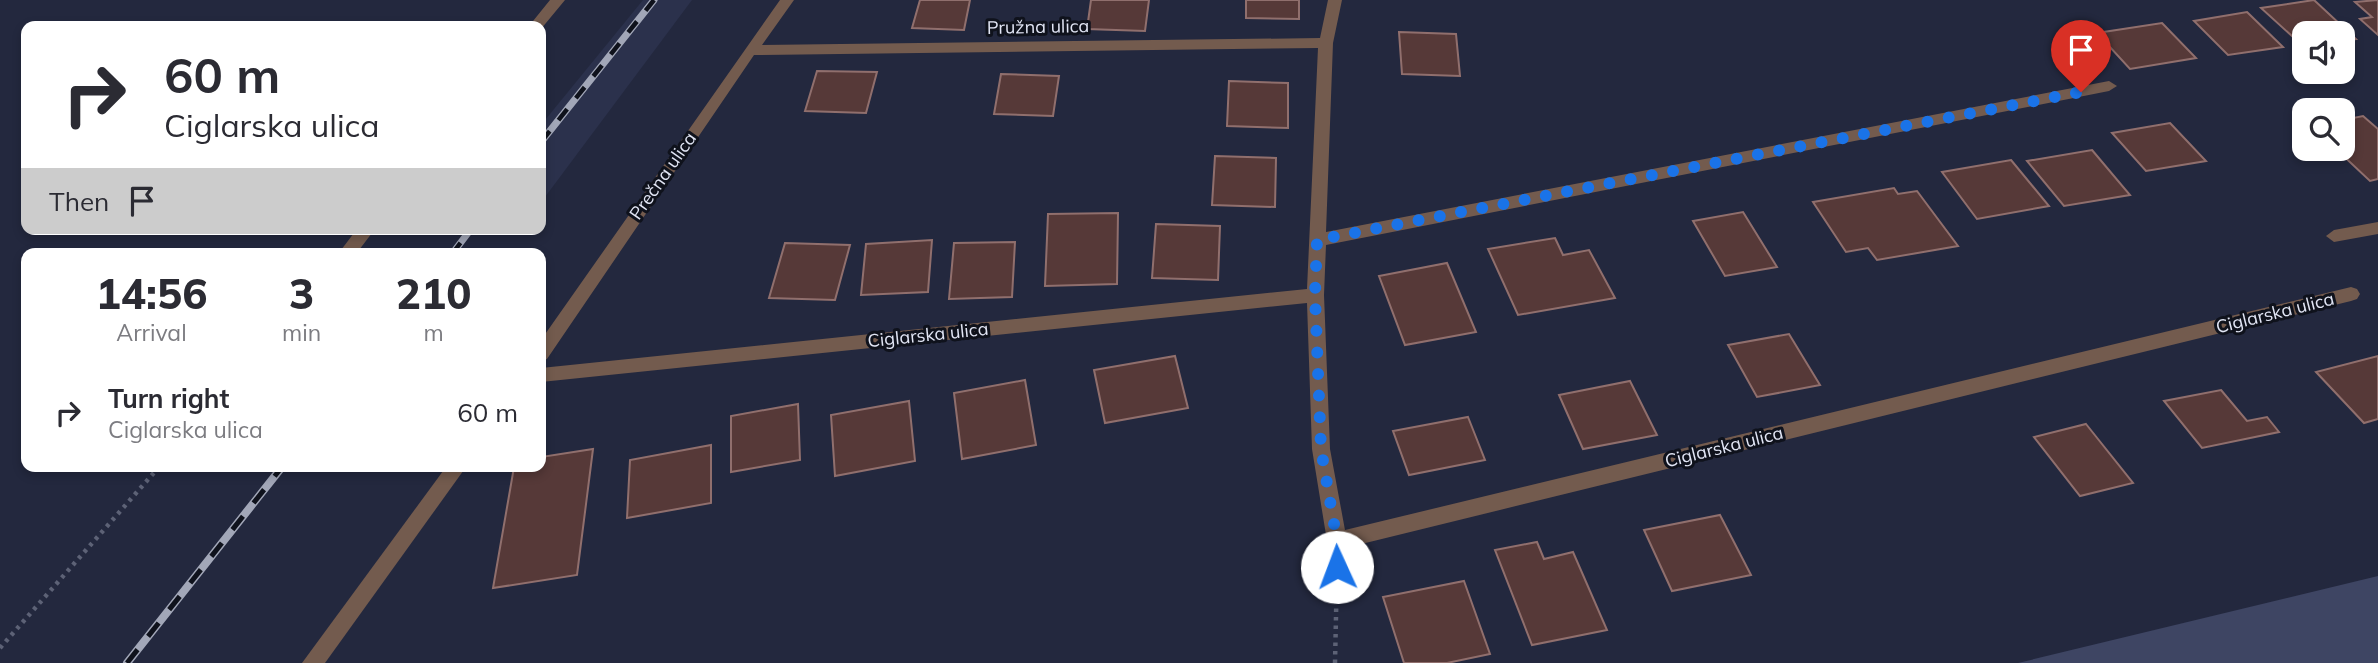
<!DOCTYPE html>
<meta charset="utf-8">
<style>
body{margin:0;font-family:Mulish,sans-serif;background:#f2f2f3;color:#2b2b33;height:100vh;display:flex;flex-direction:column;font-size:26px;white-space:nowrap}
*{box-sizing:border-box;margin:0}
p{font-size:23px;color:#7c7c81}
.icon{flex:none;width:38px;height:38px;fill:none;stroke:currentColor;stroke-width:2;stroke-linecap:round;stroke-linejoin:round}
.map{position:relative;flex:1;overflow:hidden}
.details{position:absolute;left:21px;top:248px;width:525px;height:224px;display:flex;flex-direction:column;background:#fff;border-radius:14px;box-shadow:0 4px 10px #0003}
.details>*{flex:none}
.top-card{position:absolute;left:21px;top:21px;width:525px;height:214px;border-radius:14px;box-shadow:0 4px 10px #0003;background:#fff;color:#2b2b33;overflow:hidden}
.tools{position:absolute;left:2292px;top:21px;display:grid;gap:14px}
.tools a{display:grid;place-items:center;width:63px;height:63px;border-radius:14px;background:#fff;box-shadow:0 4px 10px #0003;font-size:35px}
.pin{position:absolute;display:grid;place-items:center;width:60px;height:60px;color:#fff;margin:-72px -30px;border-radius:50% 50% 50% 0;rotate:-45deg;box-shadow:0 0 7px #0007}
.pin .icon{rotate:45deg}
.me{position:absolute;width:77px;margin:-38px;rotate:358deg;stroke-linejoin:round;filter:drop-shadow(0 0 5px #0008)}
.turn{display:flex;align-items:center;gap:24px;height:147px;padding:0 28px;font-size:32px}
.turn .icon{width:91px;height:91px;stroke-width:2.5}
.turn b{display:block;font-size:49px;line-height:60px}
.then{display:flex;align-items:center;height:66px;padding:0 28px;background:#0003;gap:14px;font-size:26px}
.eta{display:flex;justify-content:space-evenly;align-items:center;height:119px;text-align:center}
.eta b{font-size:42px;font-weight:800;line-height:49px}
ul{padding:0;list-style:none}
li{display:flex;align-items:center;gap:21px;height:91px;padding:0 28px}
li div{flex:1}
li b{display:block;font-size:26px}
li em{font-style:normal}
.map>svg:first-child{display:block}
.built{fill:#2b314c}
.green{fill:#3e4563}
.building{fill:#563938;stroke:#906f6d;stroke-width:2}
.lines{fill:none;stroke-linecap:round;stroke-linejoin:round}
.path{stroke:#5d6276;stroke-width:4.5;stroke-dasharray:3.5 5;stroke-linecap:butt}
.street{fill:#735b4e;fill-rule:evenodd}
.rail-far1-casing{stroke:#a2a7b8;stroke-width:7}
.rail-casing{stroke:#a2a7b8;stroke-width:8}
.rail-far1{stroke:#0f121c;stroke-width:4.5;stroke-dasharray:14;stroke-linecap:butt}
.rail{stroke:#0f121c;stroke-width:5;stroke-dasharray:17;stroke-linecap:butt}
.route{stroke:#1a73e8;stroke-width:12;stroke-dasharray:0 21.6}
.labels{text-anchor:middle;stroke-width:6;stroke-linejoin:round;paint-order:stroke}
.street-label{font-size:18px;fill:#e2e6f5;stroke:#0f121c}
</style>
<div class="map">
<svg width="2378" height="663" viewBox="0 0 2378 663">
<rect width="100%" height="100%" fill="#23283e"/>
<path class="built" d="M643 0H692L545 197 541 196V125Z"/>
<path class="green" d="M2378 576V663H2018Z"/>
<g class="building">
<path d="M920 0H970L964 30 912 28Z"/>
<path d="M1091 0H1149L1145 31 1087 29Z"/>
<path d="M1246 0H1299V19L1246 18Z"/>
<path d="M2314 0 2356 39 2343 41V33H2305L2304 47 2261 8Z"/>
<path d="M2378 0V35L2360 19 2372 17 2355 2Z"/>
<path d="M2247 12 2283 47 2228 55 2194 21Z"/>
<path d="M2162 23 2196 58 2130 69 2097 33Z"/>
<path d="M1399 32 1456 34 1460 76 1402 74Z"/>
<path d="M817 71 877 72 866 113 805 111Z"/>
<path d="M1001 74 1059 76 1053 116 994 114Z"/>
<path d="M1229 81 1288 83V128L1227 126Z"/>
<path d="M2363 116 2378 129V179L2370 181 2336 149H2343V120Z"/>
<path d="M2170 123 2206 161 2146 171 2112 133Z"/>
<path d="M2092 150 2130 195 2064 206 2027 161Z"/>
<path d="M1215 156 1276 158 1275 207 1212 205Z"/>
<path d="M2011 160 2049 206 1977 219 1942 172Z"/>
<path d="M1894 188 1898 194 1917 191 1958 246 1877 260 1868 248 1846 252 1813 202Z"/>
<path d="M1743 212 1777 267 1725 276 1693 221Z"/>
<path d="M1118 213 1117 284 1045 286 1048 214Z"/>
<path d="M1156 224 1220 226 1218 280 1152 278Z"/>
<path d="M1555 238 1563 255 1589 250 1615 298 1518 315 1488 249Z"/>
<path d="M932 240 928 292 861 295 866 244Z"/>
<path d="M1015 242 1012 297 949 299 954 243Z"/>
<path d="M785 243 850 245 835 300 769 298Z"/>
<path d="M1447 263 1476 332 1405 345 1379 276Z"/>
<path d="M1789 334 1820 385 1757 397 1728 345Z"/>
<path d="M1175 356 1188 408 1105 423 1094 370Z"/>
<path d="M2378 356V419L2364 423 2316 372Z"/>
<path d="M1025 380 1036 445 962 459 954 393Z"/>
<path d="M1630 381 1657 435 1583 449 1559 395Z"/>
<path d="M2221 390 2247 421 2267 417 2279 432 2202 448 2164 401Z"/>
<path d="M909 401 915 461 835 476 831 415Z"/>
<path d="M798 404 800 460 731 472V416Z"/>
<path d="M1468 417 1485 460 1409 475 1393 431Z"/>
<path d="M2086 424 2133 483 2080 496 2034 437Z"/>
<path d="M711 445V503L627 518 630 460Z"/>
<path d="M593 449 577 575 493 588 514 467H541V457Z"/>
<path d="M1720 515 1751 575 1672 591 1644 530Z"/>
<path d="M1537 542 1544 559 1573 552 1607 630 1532 645 1495 550Z"/>
<path d="M1464 581 1490 654 1447 663H1404L1383 597Z"/>
</g>
<g class="lines">
<g class="path">
<path d="M0 648 159 467"/>
<path d="M1335 663 1337 570"/>
</g>
<g class="street">
<path d="M550 0H565L541 29V26H529Z"/>
<path d="M780 0H794L762 45 1320 38 1328 0H1342L1333 43 1326 232 2109 81 2117 86 2109 91 1326 245 1324 295 1330 449 1345 530 2351 287 2357 289 2360 294 2357 299 2351 301 1337 550 1330 547 1327 541 1312 449 1307 303 541 382V368L1307 289 1318 48 754 55 547 359 541 361V340Z"/>
<path d="M2378 222V234L2334 242 2326 236 2334 230Z"/>
<path d="M357 229H375L356 254H338Z"/>
<path d="M446 467H466L325 663H302Z"/>
</g>
<defs>
<g id="rail-far1">
<path d="M541 142 654 0"/>
<path d="M452 254 471 229"/>
</g>
<path id="rail" d="M127 663 282 467"/>
</defs>
<use href="#rail-far1" class="rail-far1-casing"/>
<use href="#rail" class="rail-casing"/>
<use href="#rail-far1" class="rail-far1"/>
<use href="#rail" class="rail"/>
</g>
<g class="lines">
<path class="route" d="M1337 567V541L1321 449 1315 295 1317 240 2081 92"/>
</g>
<g class="labels">
<g class="street-label">
<text transform="translate(1038 27) rotate(-1)" y="6">Pružna ulica</text>
<text transform="translate(663 176) rotate(-55)" y="6">Prečna ulica</text>
<text transform="translate(2275 313) rotate(-14)" y="6">Ciglarska ulica</text>
<text transform="translate(928 335) rotate(-6)" y="6">Ciglarska ulica</text>
<text transform="translate(1724 447) rotate(-14)" y="6">Ciglarska ulica</text>
</g>
</g>
</svg>
<div class="tools">
<a><svg class="icon" aria-label="sound" viewBox="0 0 24 24"><path d="M4 9h4l5-4v14l-5-4H4zM17 9q2 3 0 6"/></svg></a>
<a><svg class="icon" aria-label="search" viewBox="0 0 24 24"><circle cx="10" cy="10" r="6"/><path d="M15 15l6 6"/></svg></a>
</div>
<div class="pin" style="left:2081px;top:92px;background:#d93025"><svg class="icon" aria-label="arrive" viewBox="0 0 24 24"><path d="M6 21V4h12l-3 4 3 4H6"/></svg></div>
<svg class="me" style="left:1337px;top:567px" viewBox="-20 -20 40 40"><circle r="19" fill="#fff"/><path d="M0-13L10 11 0 6-10 11z" fill="#1a73e8"/></svg>
<div class="top-card">
<div class="turn"><svg class="icon" aria-label="right" viewBox="0 0 24 24"><path d="M7 20v-9h11M14 6l5 5-5 5"/></svg><div><b>60 m</b>Ciglarska ulica</div></div>
<div class="then">Then<svg class="icon" aria-label="arrive" viewBox="0 0 24 24"><path d="M6 21V4h12l-3 4 3 4H6"/></svg></div>
</div>
<section class="details">
<div class="eta">
<div><b>14:56</b><p>Arrival</p></div>
<div><b>3</b><p>min</p></div>
<div><b>210</b><p>m</p></div>
</div>
<ul>
<li><svg class="icon" aria-label="right" viewBox="0 0 24 24"><path d="M7 20v-9h11M14 6l5 5-5 5"/></svg><div><b>Turn right</b><p>Ciglarska ulica</p></div><em>60 m</em></li>
</ul>
</section>
</div>
